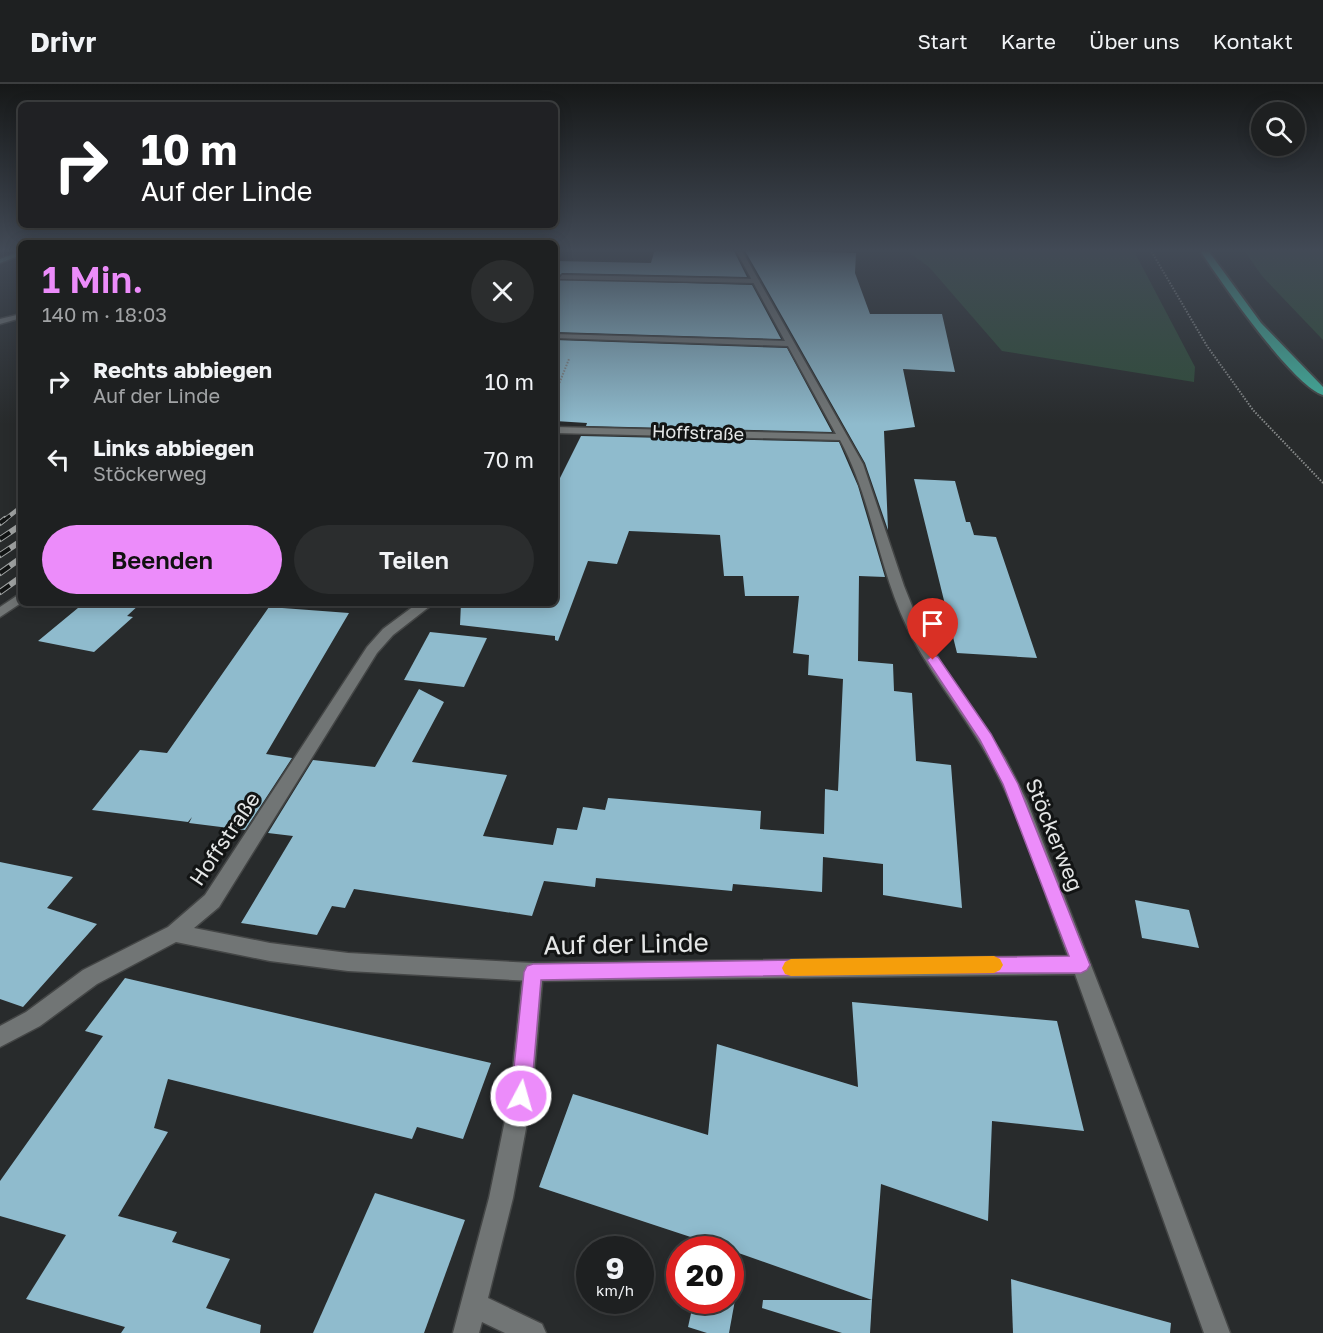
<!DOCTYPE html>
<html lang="de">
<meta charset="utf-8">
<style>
body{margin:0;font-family:"Golos Text",sans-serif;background:#2b2d2e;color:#f1f3f6;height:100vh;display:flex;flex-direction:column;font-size:22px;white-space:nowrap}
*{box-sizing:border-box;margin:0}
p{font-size:20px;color:#a1a3a5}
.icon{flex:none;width:33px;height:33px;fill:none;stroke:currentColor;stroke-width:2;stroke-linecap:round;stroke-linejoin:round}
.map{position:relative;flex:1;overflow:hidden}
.side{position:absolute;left:18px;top:156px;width:540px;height:366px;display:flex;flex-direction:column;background:#1e2021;border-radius:9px;box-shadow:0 3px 15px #0003,0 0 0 2px #3c3e3f}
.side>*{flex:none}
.banner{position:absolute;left:18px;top:18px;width:540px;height:126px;border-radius:9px;box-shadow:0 3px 15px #0003,0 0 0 2px #3c3e3f;background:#202124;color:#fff;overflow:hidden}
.buttons{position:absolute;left:1251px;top:18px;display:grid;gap:12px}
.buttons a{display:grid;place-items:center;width:54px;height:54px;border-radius:50%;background:#1e2021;box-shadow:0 3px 15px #0003,0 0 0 2px #3c3e3f;font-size:30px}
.speed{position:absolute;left:576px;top:1152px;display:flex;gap:12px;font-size:30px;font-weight:700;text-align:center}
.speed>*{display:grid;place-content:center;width:78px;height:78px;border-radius:50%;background:#1e2021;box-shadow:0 3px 15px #0003,0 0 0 2px #3c3e3f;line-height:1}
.speed small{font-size:15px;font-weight:400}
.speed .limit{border:9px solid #d22;background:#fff;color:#111}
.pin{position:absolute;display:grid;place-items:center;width:51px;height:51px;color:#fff;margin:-62px -26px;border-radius:50% 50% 50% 0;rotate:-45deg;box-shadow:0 0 6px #0007}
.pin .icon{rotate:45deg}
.me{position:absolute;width:66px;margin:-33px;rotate:6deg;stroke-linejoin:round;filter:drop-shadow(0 0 4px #0008)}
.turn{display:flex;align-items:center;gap:21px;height:126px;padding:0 24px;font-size:27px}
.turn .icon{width:78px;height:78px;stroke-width:2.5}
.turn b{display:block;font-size:42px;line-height:51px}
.round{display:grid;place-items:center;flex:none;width:63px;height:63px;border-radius:32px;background:#2b2d2e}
.summary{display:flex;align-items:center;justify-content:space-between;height:102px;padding:0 24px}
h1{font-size:36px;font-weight:600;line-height:45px;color:#ec8cfa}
.primary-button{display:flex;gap:12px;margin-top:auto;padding:12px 24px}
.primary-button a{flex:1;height:69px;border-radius:36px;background:#ec8cfa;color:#111;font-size:24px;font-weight:600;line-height:69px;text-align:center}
.primary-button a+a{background:#2b2d2e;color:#f1f3f6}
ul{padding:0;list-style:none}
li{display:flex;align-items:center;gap:18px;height:78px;padding:0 24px}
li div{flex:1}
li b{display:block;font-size:22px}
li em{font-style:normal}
header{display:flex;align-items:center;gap:36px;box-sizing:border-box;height:84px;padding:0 30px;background:#1e2021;border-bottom:2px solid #3c3e3f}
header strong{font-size:28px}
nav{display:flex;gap:33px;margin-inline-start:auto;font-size:21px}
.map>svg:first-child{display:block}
.green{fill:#2f4c39}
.building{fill:#8fbbcd}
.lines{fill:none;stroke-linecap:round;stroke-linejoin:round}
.service-casing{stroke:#444646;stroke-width:3}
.minor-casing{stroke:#444646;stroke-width:3}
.secondary-casing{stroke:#444646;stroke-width:3}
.trunk-casing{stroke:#444646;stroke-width:4}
.path{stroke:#878a8a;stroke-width:2;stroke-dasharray:1.5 1.5;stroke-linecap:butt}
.service{fill:#717575;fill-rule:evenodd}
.minor{fill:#717575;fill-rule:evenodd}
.secondary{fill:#608c85;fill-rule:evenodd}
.trunk{fill:#42b29e;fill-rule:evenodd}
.rail-far1-casing{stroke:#a1a4a4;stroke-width:4.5}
.rail-casing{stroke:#a1a4a4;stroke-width:6}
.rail-far1{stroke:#121414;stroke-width:3;stroke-dasharray:9;stroke-linecap:butt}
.rail{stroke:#121414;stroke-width:4;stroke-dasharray:12;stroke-linecap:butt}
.route{fill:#ec8cfa;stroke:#995ba2;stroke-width:1.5}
.slow{fill:#f59e0b}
.labels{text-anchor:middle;stroke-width:6;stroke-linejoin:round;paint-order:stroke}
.far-street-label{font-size:18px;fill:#e4e6e6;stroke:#121414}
.street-label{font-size:21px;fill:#e4e6e6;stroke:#121414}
.near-street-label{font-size:26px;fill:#e4e6e6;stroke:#121414}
</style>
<header>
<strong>Drivr</strong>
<nav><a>Start</a><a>Karte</a><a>Über uns</a><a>Kontakt</a></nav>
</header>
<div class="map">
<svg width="1323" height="1249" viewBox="0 0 1323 1249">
<rect width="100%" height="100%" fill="#282b2c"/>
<g class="green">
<path d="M904 165H1133L1195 283 1194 298 1002 267 929 183Z"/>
<path d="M1243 165H1323V256L1262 192Z"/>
</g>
<g class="building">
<path d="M655 165H733L747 193 562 189 557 195 752 201 781 255 555 248V177L651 179Z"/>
<path d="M744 165 856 169 855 189 870 230H942L955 288 903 285 915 343 884 347 888 446 865 379Z"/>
<path d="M555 256 787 264 832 348 586 342 587 339 555 337Z"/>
<path d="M581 352 839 358 858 402 885 493 859 492 858 577 893 580 894 607 912 609 916 677 951 681 962 824 883 811V780L823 773 822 808 733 800 732 807 596 794 595 803 544 797 532 832 354 805 345 824 332 822 317 851 241 839 293 752 268 749 313 676 375 683 419 605 444 618 412 678 507 691 483 752 553 761 557 744 577 746 583 723 605 726 608 714 761 727 760 745 824 750 825 705 838 707 843 595 808 591 809 571 793 569 799 512H745L743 492H724L720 451 629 447 617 480 588 477 558 557 555 556V552L460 541 461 519H555V404Z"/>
<path d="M914 395 955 397 966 438H970L974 451 996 453 1037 574 957 569Z"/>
<path d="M84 519H141L127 532 133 533 94 568 38 557Z"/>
<path d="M269 523 349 529 266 670 292 674 245 746 189 739 192 733 188 738 92 726 140 666 167 669Z"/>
<path d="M430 548 487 554 464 603 404 596Z"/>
<path d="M0 778 73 793 47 824 97 840 23 923 0 915Z"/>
<path d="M1135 816 1189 826 1199 864 1142 854Z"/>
<path d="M125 894 491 979 463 1055 417 1043 412 1055 168 995 154 1044 168 1048 118 1132 177 1148 172 1158 230 1175 206 1224 261 1241 260 1249H121L125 1243 26 1215 66 1151 0 1132V1097L103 952 85 947Z"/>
<path d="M852 918 1057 937 1084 1047 992 1037 988 1137 881 1100 872 1216 730 1166 539 1103 573 1010 708 1051 717 960 858 1003Z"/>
<path d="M375 1109 465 1136 424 1249H313Z"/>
<path d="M1011 1195 1171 1239 1170 1249H1013Z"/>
<path d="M694 1216H735L729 1249H707L688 1243Z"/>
<path d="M763 1216H872L870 1249H842L762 1224Z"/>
</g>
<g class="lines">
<defs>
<g id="service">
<path d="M562 191 756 195 760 197 756 199 559 195Z"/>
<path d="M533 879 540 882 543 888 532 1012 513 1114 488 1214 542 1240 546 1249H505L482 1238 479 1249H453L489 1114 510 1012 523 888 526 882Z"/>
</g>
<g id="minor">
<path d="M735 165H741L863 380 904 502 920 542 941 579 1005 674 1027 717 1117 948 1230 1249H1204L1075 890 533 897 348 887 270 877 176 858 97 900 40 942 0 963V942L26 928 83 886 168 843 205 811 367 563 383 545 418 519H434L393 551 377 569 219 823 194 844 270 859 348 869 533 879 1068 872C1044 809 1025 742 993 682 968 634 931 593 907 543 878 483 872 415 840 356L555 349V343L836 350 788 262 555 254V250L785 257Z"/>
<path d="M21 230V234L0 240V235Z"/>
<path d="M21 509V519L0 533V523Z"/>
</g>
<path id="secondary" d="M21 167V171L0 179V175Z"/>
<path id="trunk" d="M1199 165H1207L1261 239 1323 303V311C1291 300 1220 196 1199 165Z"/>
</defs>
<use href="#service" class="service-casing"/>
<use href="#minor" class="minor-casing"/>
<use href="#secondary" class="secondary-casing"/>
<use href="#trunk" class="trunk-casing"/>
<g class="path">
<path d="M1150 165 1207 262 1253 326 1323 399"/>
<path d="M555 310 569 275"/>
<path d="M18 375 21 373"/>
</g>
<use href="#service" class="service"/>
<use href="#minor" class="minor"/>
<use href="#secondary" class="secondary"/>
<use href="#trunk" class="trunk"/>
<defs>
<path id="rail-far1" d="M3 437 21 423"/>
<g id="rail">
<path d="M0 439 5 435"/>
<path d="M0 455 21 441"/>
<path d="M0 471 21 457"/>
<path d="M0 489 21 474"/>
<path d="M0 508 21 493"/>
</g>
</defs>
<use href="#rail-far1" class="rail-far1-casing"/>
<use href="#rail" class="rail-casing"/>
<use href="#rail-far1" class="rail-far1"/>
<use href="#rail" class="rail"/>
</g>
<linearGradient id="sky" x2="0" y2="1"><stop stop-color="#161818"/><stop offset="0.49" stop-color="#424a56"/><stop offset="1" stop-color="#424a56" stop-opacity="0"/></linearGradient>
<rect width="1323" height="340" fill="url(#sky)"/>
<path class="route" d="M933 571 938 573 991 650 1018 700 1090 881 1087 886 1081 889H928L541 896 531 1012 528 1019 521 1022 514 1019 511 1012 524 888 527 882 533 880 1069 872 1003 700 980 656 927 576Z"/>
<path class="slow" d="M994 872 1000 875 1003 881 1000 886 994 889 791 892 785 890 782 884 785 878 791 875Z"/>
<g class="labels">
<g class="far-street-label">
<text transform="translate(698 349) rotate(2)" y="6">Hoffstraße</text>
</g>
<g class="street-label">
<text transform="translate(1054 751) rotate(68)" y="7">Stöckerweg</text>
<text transform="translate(225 755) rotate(-56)" y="7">Hoffstraße</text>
</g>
<g class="near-street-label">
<text transform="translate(626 860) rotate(-1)" y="9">Auf der Linde</text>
</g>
</g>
</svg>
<div class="buttons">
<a><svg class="icon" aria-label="search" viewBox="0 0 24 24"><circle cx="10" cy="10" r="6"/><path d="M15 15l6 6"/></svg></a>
</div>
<div class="speed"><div>9<small>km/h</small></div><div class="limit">20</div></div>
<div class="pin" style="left:933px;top:576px;background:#d93025"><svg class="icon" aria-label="arrive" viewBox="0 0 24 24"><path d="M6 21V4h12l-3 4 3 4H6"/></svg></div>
<svg class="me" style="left:521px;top:1012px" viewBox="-20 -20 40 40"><circle r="17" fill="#ec8cfa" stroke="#fff" stroke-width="3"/><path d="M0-11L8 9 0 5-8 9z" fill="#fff"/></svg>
<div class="banner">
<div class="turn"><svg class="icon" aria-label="right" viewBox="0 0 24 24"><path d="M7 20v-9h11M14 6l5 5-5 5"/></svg><div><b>10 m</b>Auf der Linde</div></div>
</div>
<section class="side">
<div class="summary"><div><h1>1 Min.</h1><p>140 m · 18:03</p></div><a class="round"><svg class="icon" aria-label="close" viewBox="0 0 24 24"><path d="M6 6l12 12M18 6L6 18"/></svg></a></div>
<ul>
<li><svg class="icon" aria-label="right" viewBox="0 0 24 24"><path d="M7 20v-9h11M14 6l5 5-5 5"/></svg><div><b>Rechts abbiegen</b><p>Auf der Linde</p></div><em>10 m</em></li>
<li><svg class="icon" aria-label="left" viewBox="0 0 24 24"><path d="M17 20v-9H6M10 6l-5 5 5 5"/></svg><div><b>Links abbiegen</b><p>Stöckerweg</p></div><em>70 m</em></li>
</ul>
<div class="primary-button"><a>Beenden</a><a>Teilen</a></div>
</section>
</div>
